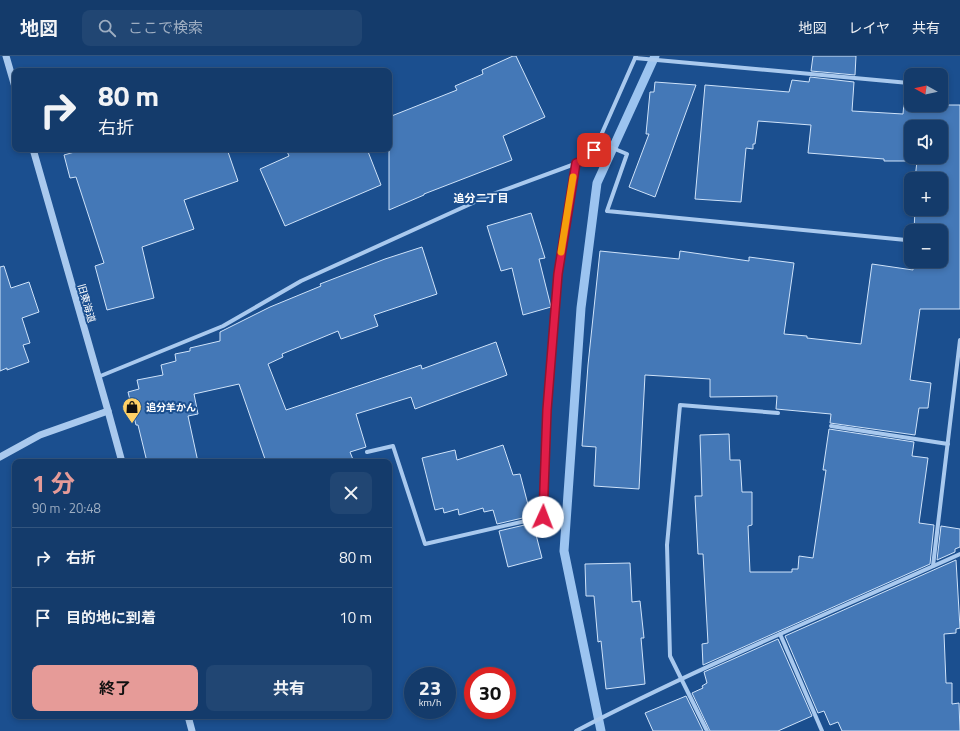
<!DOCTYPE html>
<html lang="ja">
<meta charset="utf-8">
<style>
body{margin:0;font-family:"Titillium Web","Noto Sans JP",sans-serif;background:#214673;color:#f1f3f6;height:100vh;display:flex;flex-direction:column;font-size:15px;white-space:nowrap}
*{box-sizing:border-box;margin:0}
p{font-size:13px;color:#9dadc1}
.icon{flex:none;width:22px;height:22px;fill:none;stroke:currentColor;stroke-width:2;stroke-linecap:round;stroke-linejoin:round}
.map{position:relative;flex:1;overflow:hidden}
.sheet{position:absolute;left:12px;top:403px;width:380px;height:260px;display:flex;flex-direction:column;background:#143b6b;border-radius:8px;box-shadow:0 2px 6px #0003,0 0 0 1px #33557e}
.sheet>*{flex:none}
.top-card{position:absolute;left:12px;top:12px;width:380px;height:84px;border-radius:8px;box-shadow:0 2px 6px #0003,0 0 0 1px #33557e;background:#143b6b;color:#f1f3f6;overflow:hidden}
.needle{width:26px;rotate:278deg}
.buttons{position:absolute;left:904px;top:12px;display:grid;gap:8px}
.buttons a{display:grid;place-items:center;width:44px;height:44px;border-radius:8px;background:#143b6b;box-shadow:0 2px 6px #0003,0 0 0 1px #33557e;font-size:20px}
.speed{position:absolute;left:404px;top:611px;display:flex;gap:8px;font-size:20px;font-weight:700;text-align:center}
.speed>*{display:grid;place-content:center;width:52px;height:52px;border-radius:50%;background:#143b6b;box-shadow:0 2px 6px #0003,0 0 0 1px #33557e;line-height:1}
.speed small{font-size:10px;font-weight:400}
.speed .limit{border:6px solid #d22;background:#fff;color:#111}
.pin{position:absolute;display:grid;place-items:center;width:34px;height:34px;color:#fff;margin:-17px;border-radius:8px;box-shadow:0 2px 6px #0006}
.me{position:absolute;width:44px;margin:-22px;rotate:2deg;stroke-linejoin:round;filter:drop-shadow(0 0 3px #0008)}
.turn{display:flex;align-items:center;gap:14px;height:84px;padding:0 20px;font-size:18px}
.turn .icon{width:52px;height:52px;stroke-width:2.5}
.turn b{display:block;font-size:28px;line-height:34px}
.round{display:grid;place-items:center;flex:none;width:42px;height:42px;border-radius:8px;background:#214673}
.headline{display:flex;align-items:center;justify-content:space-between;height:68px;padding:0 20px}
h1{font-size:24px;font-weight:700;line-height:30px;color:#e69b98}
.cta{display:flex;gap:8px;margin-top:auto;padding:8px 20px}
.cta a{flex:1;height:46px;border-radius:8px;background:#e69b98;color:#111;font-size:16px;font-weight:700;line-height:46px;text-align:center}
.cta a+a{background:#214673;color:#f1f3f6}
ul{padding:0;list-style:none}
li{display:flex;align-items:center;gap:12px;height:60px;padding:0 20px;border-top:1px solid #33557e}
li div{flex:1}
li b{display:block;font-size:15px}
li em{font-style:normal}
header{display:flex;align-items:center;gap:24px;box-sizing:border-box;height:56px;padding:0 20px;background:#143b6b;border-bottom:1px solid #33557e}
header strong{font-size:19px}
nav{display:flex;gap:22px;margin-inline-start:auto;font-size:14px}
.search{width:280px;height:36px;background:#214673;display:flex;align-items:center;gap:10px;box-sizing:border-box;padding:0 14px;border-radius:8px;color:#9dadc1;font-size:15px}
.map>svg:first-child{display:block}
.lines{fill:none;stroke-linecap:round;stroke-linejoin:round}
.stream{stroke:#9cc4f0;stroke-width:9}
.building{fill:#4478b7;stroke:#cfe3fa;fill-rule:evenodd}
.minor{stroke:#a9c9ee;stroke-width:4}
.tertiary{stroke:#a9c9ee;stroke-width:7}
.route-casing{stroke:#92132f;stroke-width:10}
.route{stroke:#e11d48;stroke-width:7}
.slow{stroke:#f59e0b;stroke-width:7}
.labels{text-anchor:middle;stroke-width:4;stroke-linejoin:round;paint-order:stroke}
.street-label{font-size:10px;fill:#fff;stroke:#1b4f8f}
.poi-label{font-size:10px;font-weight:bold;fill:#fff;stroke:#1b4f8f;text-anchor:start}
.neighbourhood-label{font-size:11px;font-weight:bold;fill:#fff;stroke:#1b4f8f}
</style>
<header>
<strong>地図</strong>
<div class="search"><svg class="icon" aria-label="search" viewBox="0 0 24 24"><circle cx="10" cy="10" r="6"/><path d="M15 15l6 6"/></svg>ここで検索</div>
<nav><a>地図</a><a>レイヤ</a><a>共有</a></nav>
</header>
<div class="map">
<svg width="960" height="675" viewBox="0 0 960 675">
<rect width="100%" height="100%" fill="#1b4f8f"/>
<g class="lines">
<path class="stream" d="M601 675 564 495 581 252 597 127 655 0"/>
</g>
<g class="building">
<path d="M513 0H516L545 61 503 80 512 104 424 138V139L389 154V61L457 34 455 30 483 18 482 14Z"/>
<path d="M813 0H856L855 19 811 15Z"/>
<path d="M810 21 854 26 852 55 903 58 904 47H911V49H960V253H920L910 324 931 327 928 352H919L915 379 830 367 831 358 776 353 777 340 710 341V323L645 319 639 433 594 430 596 391 582 390 588 309 600 195 679 203 680 195 749 205V201L794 207 784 278 807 280V282L861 288 872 208 913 214V205H941V175H914L915 153H941V123H915L917 105H884V103L808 97 811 69 758 65 755 88H753V93L746 92 741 146 695 143 705 29 789 36 792 24 809 26ZM911 71H941V101H911Z"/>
<path d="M655 26 696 29 655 141 629 131 649 78H646L650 36H654Z"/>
<path d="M85 93H227L238 125 184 144 194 173 142 191 154 242 107 254 95 210 104 207 76 121 70 122 64 99Z"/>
<path d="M286 93H367L381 129 285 170 260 113 289 100Z"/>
<path d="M531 157 545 202 539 203 551 251 523 259 512 212 501 215 487 170Z"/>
<path d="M422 191 437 238 374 259 378 270 341 283 338 275 282 298 283 301 268 308 286 354 421 309 422 313 496 286 507 319 415 353 411 341 356 358 366 391 350 396 354 406H266L239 328 194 338 198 358 188 360 198 406H147L138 369H136L128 336 139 333 137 324 163 319 161 309 176 305 175 298 190 295V292L220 285V276L270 251 321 230 320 228 385 203Z"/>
<path d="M4 210 11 232 29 226 39 256 22 262 30 287 23 289 29 306 7 314V312L0 315V211Z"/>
<path d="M829 373 914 386 912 400 928 402 919 467 934 469 930 508 703 609 702 588 708 587 703 498H698L695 440H702L700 379 729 378 730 404H740L742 436H752V469L748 470 750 516H792V513H798L799 500 813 502 826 414H823Z"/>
<path d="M503 389 513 419 520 418 531 460 497 468 493 454 484 456 483 452 459 459 458 453 444 457 443 452 435 454 422 402 455 394 457 404Z"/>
<path d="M533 467 542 502 508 511 499 475Z"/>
<path d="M941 470 960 473V491L955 493V496L937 504Z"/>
<path d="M956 504 960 572 956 573V577L944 578 946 627H952V648L959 647 960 675H842L838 666 830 669 824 655 818 657 785 580Z"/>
<path d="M630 507 632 546 640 545 644 582H641L645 628 606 633 601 585 598 586 594 540H586L585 508Z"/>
<path d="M778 583 812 660 778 675H710L692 637 703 632 702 630 707 627 704 616Z"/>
<path d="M686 640 703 675H653L645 657Z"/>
</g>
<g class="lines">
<g class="minor">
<path d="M635 2 909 27"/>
<path d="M598 86 627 98 607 155 906 184"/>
<path d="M98 321 223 270 301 225 488 140 591 102 636 0"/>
<path d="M831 370 948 388"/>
<path d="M367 396 393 390 425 488 543 461 547 355 557 218 576 107"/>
<path d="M933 510 960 284"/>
<path d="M780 578 822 675"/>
<path d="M576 675C701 610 832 556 960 498"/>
<path d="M707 675 670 600 667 489 680 349 778 357"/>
</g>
<g class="tertiary">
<path d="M6 0 15 31"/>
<path d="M33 93 108 355 122 406"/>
<path d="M0 401 40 379 108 355"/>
<path d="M188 660 192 675"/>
</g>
</g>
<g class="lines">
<defs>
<path id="route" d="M543 461 547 354 558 218 576 107 591 102 594 94"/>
</defs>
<use href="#route" class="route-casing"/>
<use href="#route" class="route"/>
<path class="slow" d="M561 196 573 121"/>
</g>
<defs>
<symbol id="shop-pin" viewBox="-11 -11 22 30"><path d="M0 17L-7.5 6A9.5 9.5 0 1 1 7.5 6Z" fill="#ffd166" stroke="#1b4f8f"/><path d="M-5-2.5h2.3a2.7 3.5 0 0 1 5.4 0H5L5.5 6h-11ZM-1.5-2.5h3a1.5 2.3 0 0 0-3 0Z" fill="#111"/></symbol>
</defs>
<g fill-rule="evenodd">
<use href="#shop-pin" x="121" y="340" width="22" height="30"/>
</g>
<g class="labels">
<g class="street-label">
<text transform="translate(87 247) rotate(74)" y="4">旧東海道</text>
</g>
<g class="poi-label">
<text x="146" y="355">追分羊かん</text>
</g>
<g class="neighbourhood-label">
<text x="481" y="146">追分二丁目</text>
</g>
</g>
</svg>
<div class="buttons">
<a><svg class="needle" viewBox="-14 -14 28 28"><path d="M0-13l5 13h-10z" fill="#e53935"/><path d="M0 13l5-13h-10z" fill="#9dadc1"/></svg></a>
<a><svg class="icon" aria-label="sound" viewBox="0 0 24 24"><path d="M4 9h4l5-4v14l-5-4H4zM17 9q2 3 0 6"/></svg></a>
<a>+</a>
<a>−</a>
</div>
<div class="speed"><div>23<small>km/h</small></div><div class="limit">30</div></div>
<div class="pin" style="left:594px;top:94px;background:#d93025"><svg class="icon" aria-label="arrive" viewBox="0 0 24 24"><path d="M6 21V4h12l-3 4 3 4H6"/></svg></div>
<svg class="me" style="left:543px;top:461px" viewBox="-20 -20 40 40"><circle r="19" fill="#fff"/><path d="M0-13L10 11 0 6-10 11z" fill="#e11d48"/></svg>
<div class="top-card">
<div class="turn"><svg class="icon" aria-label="right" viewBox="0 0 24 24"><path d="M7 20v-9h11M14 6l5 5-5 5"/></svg><div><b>80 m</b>右折</div></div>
</div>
<section class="sheet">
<div class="headline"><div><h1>1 分</h1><p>90 m · 20:48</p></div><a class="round"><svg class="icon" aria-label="close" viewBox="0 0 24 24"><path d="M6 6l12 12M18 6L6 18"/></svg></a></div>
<ul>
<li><svg class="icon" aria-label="right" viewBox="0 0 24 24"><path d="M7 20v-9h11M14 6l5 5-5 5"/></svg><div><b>右折</b></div><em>80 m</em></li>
<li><svg class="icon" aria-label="arrive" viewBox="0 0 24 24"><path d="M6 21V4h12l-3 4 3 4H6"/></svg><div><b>目的地に到着</b></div><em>10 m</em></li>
</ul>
<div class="cta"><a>終了</a><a>共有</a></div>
</section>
</div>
